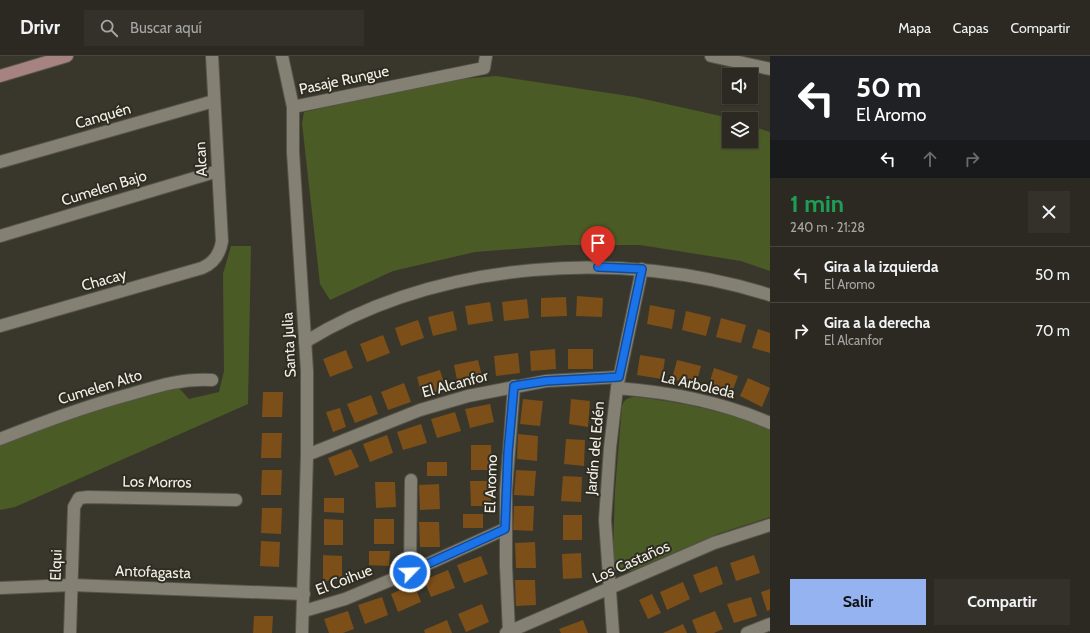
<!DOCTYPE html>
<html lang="es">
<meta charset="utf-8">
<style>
body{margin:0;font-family:Cabin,sans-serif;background:#33312a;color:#f1f3f6;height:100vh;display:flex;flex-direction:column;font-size:15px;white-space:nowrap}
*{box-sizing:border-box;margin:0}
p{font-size:13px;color:#a6a6a5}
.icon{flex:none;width:22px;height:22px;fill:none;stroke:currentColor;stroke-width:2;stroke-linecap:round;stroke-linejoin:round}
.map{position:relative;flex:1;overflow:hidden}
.details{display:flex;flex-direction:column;background:#2b2921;width:320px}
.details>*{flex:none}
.hud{background:#202124;color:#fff;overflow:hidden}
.controls{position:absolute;left:722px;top:12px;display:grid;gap:8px}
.controls a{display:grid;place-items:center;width:36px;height:36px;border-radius:0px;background:#2b2921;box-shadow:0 1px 3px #0004,0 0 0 1px #47453f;font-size:20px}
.pin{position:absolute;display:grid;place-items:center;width:34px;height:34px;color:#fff;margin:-41px -17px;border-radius:50% 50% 50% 0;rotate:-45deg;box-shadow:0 0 4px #0007}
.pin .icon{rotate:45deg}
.me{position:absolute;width:44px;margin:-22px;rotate:66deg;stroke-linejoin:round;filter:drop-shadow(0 0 3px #0008)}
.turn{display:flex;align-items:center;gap:14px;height:84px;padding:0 20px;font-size:18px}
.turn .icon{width:52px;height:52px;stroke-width:2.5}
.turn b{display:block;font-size:28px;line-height:34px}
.lanes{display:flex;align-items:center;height:38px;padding:0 20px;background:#0003;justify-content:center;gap:20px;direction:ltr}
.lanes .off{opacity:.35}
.round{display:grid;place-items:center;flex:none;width:42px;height:42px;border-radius:0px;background:#33312a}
.overview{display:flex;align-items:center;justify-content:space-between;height:68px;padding:0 20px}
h1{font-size:24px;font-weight:800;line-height:30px;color:#1e9e55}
.action{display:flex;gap:8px;margin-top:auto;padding:8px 20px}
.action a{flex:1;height:46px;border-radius:0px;background:#95b2f1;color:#111;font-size:16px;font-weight:800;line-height:46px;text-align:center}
.action a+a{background:#33312a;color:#f1f3f6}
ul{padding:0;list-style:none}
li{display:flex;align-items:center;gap:12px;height:56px;padding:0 20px;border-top:1px solid #47453f}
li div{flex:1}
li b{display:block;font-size:15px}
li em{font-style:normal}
header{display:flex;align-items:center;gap:24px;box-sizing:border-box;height:56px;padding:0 20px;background:#2b2921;border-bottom:1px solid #47453f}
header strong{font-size:19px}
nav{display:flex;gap:22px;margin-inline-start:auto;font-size:14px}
.search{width:280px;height:36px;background:#33312a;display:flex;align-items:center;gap:10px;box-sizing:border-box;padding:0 14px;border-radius:0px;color:#a6a6a5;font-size:15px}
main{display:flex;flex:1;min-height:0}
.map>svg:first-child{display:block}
.green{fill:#4a5b25}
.building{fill:#7c4e18}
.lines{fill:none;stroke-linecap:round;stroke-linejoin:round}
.street-casing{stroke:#57554b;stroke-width:14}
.secondary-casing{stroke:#57554b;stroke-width:14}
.street{stroke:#848174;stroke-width:12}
.secondary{stroke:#a68281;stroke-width:12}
.route-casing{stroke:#114b97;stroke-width:10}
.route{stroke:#1a73e8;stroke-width:7}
.labels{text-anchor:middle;stroke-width:4;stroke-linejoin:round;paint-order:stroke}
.street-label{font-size:15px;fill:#f2f0e9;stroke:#2f2d22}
</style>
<header>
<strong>Drivr</strong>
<div class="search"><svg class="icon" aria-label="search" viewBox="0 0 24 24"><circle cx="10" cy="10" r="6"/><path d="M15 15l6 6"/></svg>Buscar aquí</div>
<nav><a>Mapa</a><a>Capas</a><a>Compartir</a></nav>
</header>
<main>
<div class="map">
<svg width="770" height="577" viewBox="0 0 770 577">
<rect width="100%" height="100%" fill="#39372c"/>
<g class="green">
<path d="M496 20 635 41 725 61 730 63 729 85H751V70L770 76V215L741 205 640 189H566L475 196 393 215 330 244 320 228 302 67 304 56 449 24Z"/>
<path d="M231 190H251L248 348 15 451 0 454V388L33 374 177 330 189 343 219 336 224 315 223 218Z"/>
<path d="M636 341C682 346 727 356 770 373V461L720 477 631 515 619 514 614 509 613 495 615 435 622 350C624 343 629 341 636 341Z"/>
</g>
<g class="building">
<path d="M577 240 603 242 602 261 576 260Z"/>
<path d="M566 241 567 260 541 261V242Z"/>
<path d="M527 243 529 262 504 265 502 246Z"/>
<path d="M490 246 493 265 468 269 465 250Z"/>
<path d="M650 249 675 254 672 273 647 268Z"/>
<path d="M453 255 457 274 433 280 428 261Z"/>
<path d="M686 255 711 261 706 280 682 274Z"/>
<path d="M721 262 746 269 741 287 716 281Z"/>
<path d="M418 264 424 282 401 290 395 272Z"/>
<path d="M758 273 770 277V297L752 292Z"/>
<path d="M383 279 390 297 367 306 360 288Z"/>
<path d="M555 293 556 313 531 315 530 295Z"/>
<rect x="568" y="293" width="25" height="20"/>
<path d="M346 294 353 312 330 321 323 303Z"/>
<path d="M518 297 520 317 496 320 494 300Z"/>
<path d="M640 299 665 303 662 323 637 319Z"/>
<path d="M478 304 483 324 458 329 454 309Z"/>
<path d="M677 304 701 310 696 329 672 323Z"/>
<path d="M714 312 738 320 731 339 708 331Z"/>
<path d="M440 314 446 333 422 340 417 321Z"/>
<path d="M748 322 770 332 762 351 740 340Z"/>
<path d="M404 327 411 346 388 354 381 336Z"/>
<path d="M263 336H283L282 361H262Z"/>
<path d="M371 339 378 358 355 367 347 348Z"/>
<path d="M523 343 543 345 540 370 520 368Z"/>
<path d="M571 343 590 345 588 371 569 368Z"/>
<path d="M490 348 494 366 470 372 465 353Z"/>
<path d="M340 352 346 371 333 376 326 356Z"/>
<path d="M455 356 461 375 437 382 431 363Z"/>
<path d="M421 368 427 387 403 394 397 376Z"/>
<path d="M262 377H282L281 402H261Z"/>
<path d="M518 378 538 380 537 405 517 403Z"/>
<path d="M387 379 393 397 370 406 363 388Z"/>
<path d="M566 383 585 384 584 410 564 408Z"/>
<path d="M471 389H491L492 414H471Z"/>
<path d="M351 393 359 411 335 420 328 402Z"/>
<rect x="427" y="406" width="20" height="14"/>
<path d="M262 414H282L281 439H261Z"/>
<path d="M516 414 536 415 534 440 514 439Z"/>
<path d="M563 420 582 421 581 446 561 445Z"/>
<path d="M470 425H490L491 450H471Z"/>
<path d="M375 426H395L396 451 376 452Z"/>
<path d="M439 428 440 453 420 454 419 429Z"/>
<path d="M324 442H344V457L324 456Z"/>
<path d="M514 450H534L533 475 513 474Z"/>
<path d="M262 452H282L281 478 261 477Z"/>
<rect x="463" y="458" width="20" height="14"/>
<rect x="563" y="459" width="19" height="25"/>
<path d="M324 463 343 464V489H324Z"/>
<rect x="374" y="463" width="20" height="25"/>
<path d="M419 466H439L440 491H420Z"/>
<path d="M261 485 280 486 279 511 260 510Z"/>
<path d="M535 486 536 512H516L515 487Z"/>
<path d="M369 495H390L389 510 369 509Z"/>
<path d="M581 497 582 522 563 523 562 498Z"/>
<path d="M323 499 342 500V525H323Z"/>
<path d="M754 499 760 517 736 525 730 507Z"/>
<path d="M481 500 488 518 464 527 457 509Z"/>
<path d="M717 510 723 528 700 537 693 519Z"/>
<path d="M448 514 455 532 431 541 424 524Z"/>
<path d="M515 524H535L536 549 516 550Z"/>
<path d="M683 526 690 543 667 554 660 536Z"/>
<path d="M414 528 421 546 398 556 391 538Z"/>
<path d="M770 533V554L767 555 761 536Z"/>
<path d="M652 538 661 557 648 563 639 544Z"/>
<path d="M382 541 388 559 365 568 358 549Z"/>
<path d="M751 541 757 560 734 567 727 548Z"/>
<path d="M482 548 489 566 466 576 458 558Z"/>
<path d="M348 555 354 573 343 577H329L324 563Z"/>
<path d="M715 555 723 573 714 577H697L692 564Z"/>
<path d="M254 560H273L272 577H253Z"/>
<path d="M447 564 452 577H425L424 574Z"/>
<path d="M583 564 588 577H561L559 573Z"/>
<path d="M683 568 687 577H663Z"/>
</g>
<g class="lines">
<defs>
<g id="street">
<path d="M282 0 293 51V96L307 315V399L302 577"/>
<path d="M711 0 770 13"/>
<path d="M293 51 484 12 486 0"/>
<path d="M0 106 214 45"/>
<path d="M0 180 218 115"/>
<path d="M0 270 202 212C214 207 220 198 222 185L212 0"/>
<path d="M305 286C439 204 622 192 770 239"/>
<path d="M617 332C669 336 722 346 770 367"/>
<path d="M0 383C43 366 86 350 131 338 158 330 183 322 212 324"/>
<path d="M307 399 420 354 468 340 546 325 619 321"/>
<path d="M410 516 411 424"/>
<path d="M0 532 72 529 304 538"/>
<path d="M304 555 345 543 410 516 505 473"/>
<path d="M509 576 506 510V434L514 330"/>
<path d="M70 577 74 451 79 442 88 441 236 444"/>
<path d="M506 577 714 487 770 469"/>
<path d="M613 577 605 464 610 392 617 332 642 213"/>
<path d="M747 577 770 568"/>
</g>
<path id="secondary" d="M0 20 67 0"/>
</defs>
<use href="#street" class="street-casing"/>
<use href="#secondary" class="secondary-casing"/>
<use href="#street" class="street"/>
<use href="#secondary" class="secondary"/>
</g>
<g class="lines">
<defs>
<path id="route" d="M410 516 505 473 508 397 514 330 546 325 619 321 642 213 598 211"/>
</defs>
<use href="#route" class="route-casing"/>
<use href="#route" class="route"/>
</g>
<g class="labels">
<g class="street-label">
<text transform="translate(344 24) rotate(-12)" y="5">Pasaje Rungue</text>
<text transform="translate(103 60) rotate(-16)" y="5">Canquén</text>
<text transform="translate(201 103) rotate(-93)" y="5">Alcan</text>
<text transform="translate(104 132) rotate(-17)" y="5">Cumelen Bajo</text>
<text transform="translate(104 224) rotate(-16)" y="5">Chacay</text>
<text transform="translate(289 289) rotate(-93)" y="5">Santa Julia</text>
<text transform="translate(455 328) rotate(-15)" y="5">El Alcanfor</text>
<text transform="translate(698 329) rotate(13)" y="5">La Arboleda</text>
<text transform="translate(100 331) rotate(-17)" y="5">Cumelen Alto</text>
<text transform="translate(595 392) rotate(-85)" y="5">Jardín del Edén</text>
<text transform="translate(157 426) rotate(1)" y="5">Los Morros</text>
<text transform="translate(491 428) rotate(-88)" y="5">El Aromo</text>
<text transform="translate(631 506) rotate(-24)" y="5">Los Castaños</text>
<text transform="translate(56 509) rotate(-88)" y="5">Elqui</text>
<text transform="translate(153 516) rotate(2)" y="5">Antofagasta</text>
<text transform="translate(344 524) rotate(-21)" y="5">El Coihue</text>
</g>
</g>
</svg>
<div class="controls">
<a><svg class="icon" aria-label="sound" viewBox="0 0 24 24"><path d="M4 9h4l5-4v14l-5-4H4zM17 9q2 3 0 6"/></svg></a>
<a><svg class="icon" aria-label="layers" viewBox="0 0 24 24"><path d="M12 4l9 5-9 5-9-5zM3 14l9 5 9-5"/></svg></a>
</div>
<div class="pin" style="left:598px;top:211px;background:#d93025"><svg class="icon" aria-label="arrive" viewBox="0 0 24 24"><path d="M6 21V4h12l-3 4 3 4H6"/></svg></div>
<svg class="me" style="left:410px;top:516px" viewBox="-20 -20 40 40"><circle r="17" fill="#1a73e8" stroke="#fff" stroke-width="3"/><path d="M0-11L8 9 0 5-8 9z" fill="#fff"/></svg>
</div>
<section class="details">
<div class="hud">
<div class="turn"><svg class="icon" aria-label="left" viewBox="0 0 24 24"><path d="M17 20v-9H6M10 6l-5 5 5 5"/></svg><div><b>50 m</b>El Aromo</div></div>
<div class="lanes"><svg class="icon" aria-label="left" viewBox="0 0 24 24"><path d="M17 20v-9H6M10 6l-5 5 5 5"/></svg><svg class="icon off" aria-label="ahead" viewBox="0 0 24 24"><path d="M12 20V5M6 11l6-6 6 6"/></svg><svg class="icon off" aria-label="right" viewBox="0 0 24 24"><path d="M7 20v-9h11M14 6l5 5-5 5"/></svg></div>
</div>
<div class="overview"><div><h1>1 min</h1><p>240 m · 21:28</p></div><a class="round"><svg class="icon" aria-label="close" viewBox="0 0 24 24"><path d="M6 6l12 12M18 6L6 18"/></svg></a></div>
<ul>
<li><svg class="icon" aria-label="left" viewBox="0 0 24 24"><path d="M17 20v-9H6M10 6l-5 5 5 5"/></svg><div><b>Gira a la izquierda</b><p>El Aromo</p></div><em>50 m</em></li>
<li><svg class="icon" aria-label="right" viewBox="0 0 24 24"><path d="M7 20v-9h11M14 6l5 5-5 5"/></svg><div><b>Gira a la derecha</b><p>El Alcanfor</p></div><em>70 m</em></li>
</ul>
<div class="action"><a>Salir</a><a>Compartir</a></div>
</section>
</main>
